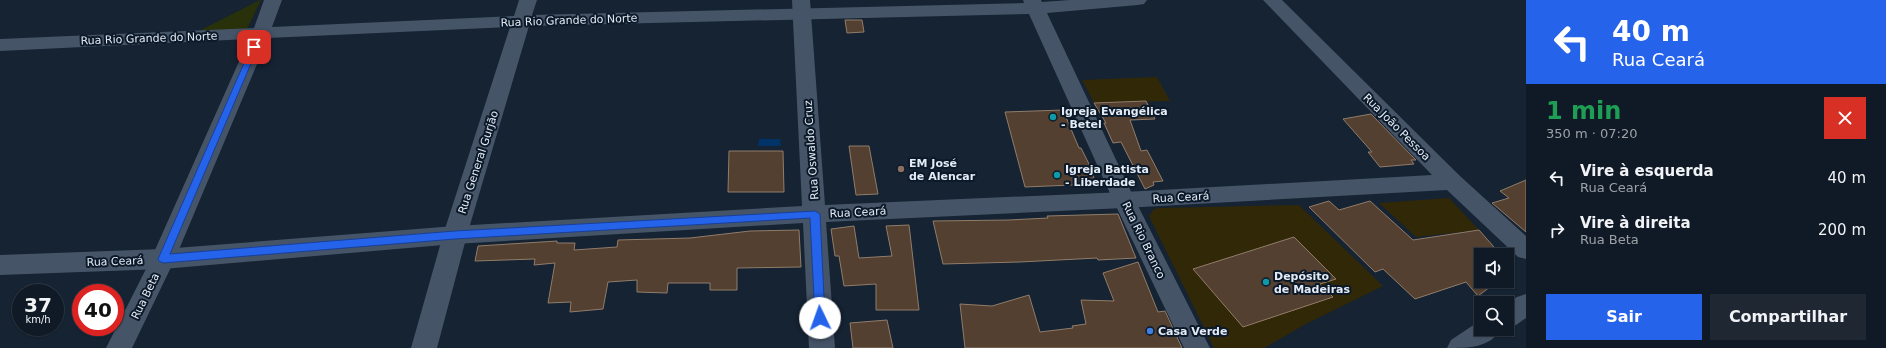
<!DOCTYPE html>
<html lang="pt">
<meta charset="utf-8">
<style>
body{margin:0;font-family:"DejaVu Sans",sans-serif;background:#1e2732;color:#f1f3f6;height:100vh;display:flex;flex-direction:column;font-size:15px;white-space:nowrap}
*{box-sizing:border-box;margin:0}
p{font-size:13px;color:#9ca1a7}
.icon{flex:none;width:22px;height:22px;fill:none;stroke:currentColor;stroke-width:2;stroke-linecap:round;stroke-linejoin:round}
.map{position:relative;flex:1;overflow:hidden}
.drawer{display:flex;flex-direction:column;background:#101a26;width:360px}
.drawer>*{flex:none}
.banner{background:#2563eb;color:#fff;overflow:hidden}
.fabs{position:absolute;left:1474px;top:248px;display:grid;gap:8px}
.fabs a{display:grid;place-items:center;width:40px;height:40px;border-radius:0px;background:#101a26;box-shadow:0 1px 3px #0004,0 0 0 1px #303843;font-size:20px}
.speed{position:absolute;left:12px;top:284px;display:flex;gap:8px;font-size:20px;font-weight:700;text-align:center}
.speed>*{display:grid;place-content:center;width:52px;height:52px;border-radius:50%;background:#101a26;box-shadow:0 1px 3px #0004,0 0 0 1px #303843;line-height:1}
.speed small{font-size:10px;font-weight:400}
.speed .limit{border:6px solid #d22;background:#fff;color:#111}
.pin{position:absolute;display:grid;place-items:center;width:34px;height:34px;color:#fff;margin:-17px;border-radius:8px;box-shadow:0 2px 6px #0006}
.me{position:absolute;width:44px;margin:-22px;rotate:357deg;stroke-linejoin:round;filter:drop-shadow(0 0 3px #0008)}
.turn{display:flex;align-items:center;gap:14px;height:84px;padding:0 20px;font-size:18px}
.turn .icon{width:52px;height:52px;stroke-width:2.5}
.turn b{display:block;font-size:28px;line-height:34px}
.round{display:grid;place-items:center;flex:none;width:42px;height:42px;border-radius:0px;background:#1e2732}
.summary{display:flex;align-items:center;justify-content:space-between;height:68px;padding:0 20px}
h1{font-size:24px;font-weight:600;line-height:30px;color:#1e9e55}
.action{display:flex;gap:8px;margin-top:auto;padding:8px 20px}
.action a{flex:1;height:46px;border-radius:0px;background:#2563eb;color:#fff;font-size:16px;font-weight:600;line-height:46px;text-align:center}
.action a+a{background:#1e2732;color:#f1f3f6}
ul{padding:0;list-style:none}
li{display:flex;align-items:center;gap:12px;height:52px;padding:0 20px}
li div{flex:1}
li b{display:block;font-size:15px}
li em{font-style:normal}
main{display:flex;flex:1;min-height:0}
.map>svg:first-child{display:block}
.green{fill:#283109}
.sand{fill:#312807}
.water{fill:#003468}
.building{fill:#534030;stroke:#917c6a}
.lines{fill:none;stroke-linecap:round;stroke-linejoin:round}
.minor{fill:#455467;fill-rule:evenodd}
.tertiary{fill:#455467;fill-rule:evenodd}
.secondary{fill:#455467;fill-rule:evenodd}
.route{fill:#2563eb;stroke:#184099}
.culture-dot{fill:#0f9aa8;stroke:#0c1929;stroke-width:1.5}
.education-dot{fill:#8d6e63;stroke:#0c1929;stroke-width:1.5}
.shop-dot{fill:#3f7fe0;stroke:#0c1929;stroke-width:1.5}
.labels{text-anchor:middle;stroke-width:4;stroke-linejoin:round;paint-order:stroke}
.street-label{font-size:11px;fill:#e2ebf6;stroke:#0c1929}
.poi-label{font-size:11px;font-weight:bold;fill:#e2ebf6;stroke:#0c1929;text-anchor:start}
</style>
<main>
<div class="map">
<svg width="1526" height="348" viewBox="0 0 1526 348">
<rect width="100%" height="100%" fill="#152333"/>
<path class="green" d="M260 0H261L247 29 199 31Z"/>
<g class="sand">
<path d="M1157 77 1170 101 1094 103 1082 80Z"/>
<path d="M1449 198 1479 230 1416 237 1379 203Z"/>
<path d="M1299 205 1383 286 1306 324 1264 348H1214L1149 216 1154 209 1159 208Z"/>
</g>
<path class="water" d="M759 139H780L781 146H758Z"/>
<g class="building">
<path d="M845 20H862L864 32 847 33Z"/>
<path d="M1146 101 1155 119 1130 120 1141 151 1147 150 1163 181 1153 182 1154 185 1145 189 1121 142 1113 143 1104 123H1106L1094 103Z"/>
<path d="M1063 110 1079 148H1081L1089 164 1096 184 1025 187 1005 112Z"/>
<path d="M1371 114 1416 160H1411L1414 164 1380 167 1368 152H1372L1343 119Z"/>
<path d="M849 146H869L878 194 856 195Z"/>
<path d="M729 151H783L784 192H728Z"/>
<path d="M1526 180V232L1492 203 1509 198 1500 191Z"/>
<path d="M1329 201 1339 210 1370 201 1413 240 1479 230 1501 255H1481V281H1498L1478 296 1466 282 1415 299 1383 269 1375 272 1309 207Z"/>
<path d="M1118 214 1136 258 1098 260 1097 258 1020 262 943 264 933 221 1009 220 1048 218 1047 216Z"/>
<path d="M909 225 919 310H876V284L844 286 839 256H835L831 229 854 226 859 258 892 256 886 226Z"/>
<path d="M799 230 801 267 737 268V290H710V283H668L667 293 637 292V280L608 282 603 309 570 312 571 302 548 303 555 263 534 265 535 259 475 261 478 246 557 241V243H575L574 250 617 247 618 240 690 238 750 231Z"/>
<path d="M1294 237 1336 279 1320 284 1333 297 1243 327 1193 269Z"/>
<path d="M1138 262 1158 312 1165 311 1182 348H965L960 304 992 306 1029 295 1040 332 1073 328 1072 326 1086 324 1081 300 1114 301 1103 273Z"/>
<path d="M887 320 893 348H853L850 323Z"/>
</g>
<g class="lines">
<path class="minor" d="M264 0H282L272 27 514 16 519 0H537L532 15 1024 3 1023 0H1041L1042 2 1070 0H1147L1144 4 1138 5 1047 13 1135 200 1210 348H1184L1113 200 1029 14 529 26 467 235 437 348H411L443 235 510 27 268 38 175 259 132 348H106L151 259 249 39 0 51V39L254 28Z"/>
<path class="tertiary" d="M792 0H810L825 205 1124 192 1432 175 1263 0H1282L1460 176 1526 236V259L1518 257 1447 190 1124 208 826 222 835 348H809L803 223 455 244 163 269 0 275V255L163 249 455 226 802 206Z"/>
<g class="secondary">
<path d="M1526 294V318L1516 325 1507 328V303L1517 297Z"/>
<path d="M1481 320V329H1501C1490 348 1469 348 1447 348L1451 340Z"/>
</g>
</g>
<path class="route" d="M252 45H254L258 47 170 254 455 231 815 211 820 214 825 318 824 321H816L815 318 810 218 455 239 163 263 159 261 158 259Z"/>
<g class="culture-dot">
<circle cx="1053" cy="117" r="4"/>
<circle cx="1057" cy="175" r="4"/>
<circle cx="1266" cy="282" r="4"/>
</g>
<circle class="education-dot" cx="901" cy="169" r="4"/>
<circle class="shop-dot" cx="1150" cy="331" r="4"/>
<g class="labels">
<g class="street-label">
<text transform="translate(569 20) rotate(-2)" y="4">Rua Rio Grande do Norte</text>
<text transform="translate(149 38) rotate(-2)" y="4">Rua Rio Grande do Norte</text>
<text transform="translate(1397 127) rotate(45)" y="4">Rua João Pessoa</text>
<text transform="translate(811 150) rotate(-94)" y="4">Rua Oswaldo Cruz</text>
<text transform="translate(478 162) rotate(-72)" y="4">Rua General Gurjão</text>
<text transform="translate(1181 197) rotate(-3)" y="4">Rua Ceará</text>
<text transform="translate(858 212) rotate(-3)" y="4">Rua Ceará</text>
<text transform="translate(1144 240) rotate(64)" y="4">Rua Rio Branco</text>
<text transform="translate(115 261) rotate(-2)" y="4">Rua Ceará</text>
<text transform="translate(145 296) rotate(-64)" y="4">Rua Beta</text>
</g>
<g class="poi-label">
<text x="1061" y="115">Igreja Evangélica<tspan x="1061" dy="13">- Betel</tspan></text>
<text x="909" y="167">EM José<tspan x="909" dy="13">de Alencar</tspan></text>
<text x="1065" y="173">Igreja Batista<tspan x="1065" dy="13">- Liberdade</tspan></text>
<text x="1274" y="280">Depósito<tspan x="1274" dy="13">de Madeiras</tspan></text>
<text x="1158" y="335">Casa Verde</text>
</g>
</g>
</svg>
<div class="fabs">
<a><svg class="icon" aria-label="sound" viewBox="0 0 24 24"><path d="M4 9h4l5-4v14l-5-4H4zM17 9q2 3 0 6"/></svg></a>
<a><svg class="icon" aria-label="search" viewBox="0 0 24 24"><circle cx="10" cy="10" r="6"/><path d="M15 15l6 6"/></svg></a>
</div>
<div class="speed"><div>37<small>km/h</small></div><div class="limit">40</div></div>
<div class="pin" style="left:254px;top:47px;background:#d93025"><svg class="icon" aria-label="arrive" viewBox="0 0 24 24"><path d="M6 21V4h12l-3 4 3 4H6"/></svg></div>
<svg class="me" style="left:820px;top:318px" viewBox="-20 -20 40 40"><circle r="19" fill="#fff"/><path d="M0-13L10 11 0 6-10 11z" fill="#2563eb"/></svg>
</div>
<section class="drawer">
<div class="banner">
<div class="turn"><svg class="icon" aria-label="left" viewBox="0 0 24 24"><path d="M17 20v-9H6M10 6l-5 5 5 5"/></svg><div><b>40 m</b>Rua Ceará</div></div>
</div>
<div class="summary"><div><h1>1 min</h1><p>350 m · 07:20</p></div><a class="round" style="background:#d93025;color:#fff"><svg class="icon" aria-label="close" viewBox="0 0 24 24"><path d="M6 6l12 12M18 6L6 18"/></svg></a></div>
<ul>
<li><svg class="icon" aria-label="left" viewBox="0 0 24 24"><path d="M17 20v-9H6M10 6l-5 5 5 5"/></svg><div><b>Vire à esquerda</b><p>Rua Ceará</p></div><em>40 m</em></li>
<li><svg class="icon" aria-label="right" viewBox="0 0 24 24"><path d="M7 20v-9h11M14 6l5 5-5 5"/></svg><div><b>Vire à direita</b><p>Rua Beta</p></div><em>200 m</em></li>
</ul>
<div class="action"><a>Sair</a><a>Compartilhar</a></div>
</section>
</main>
